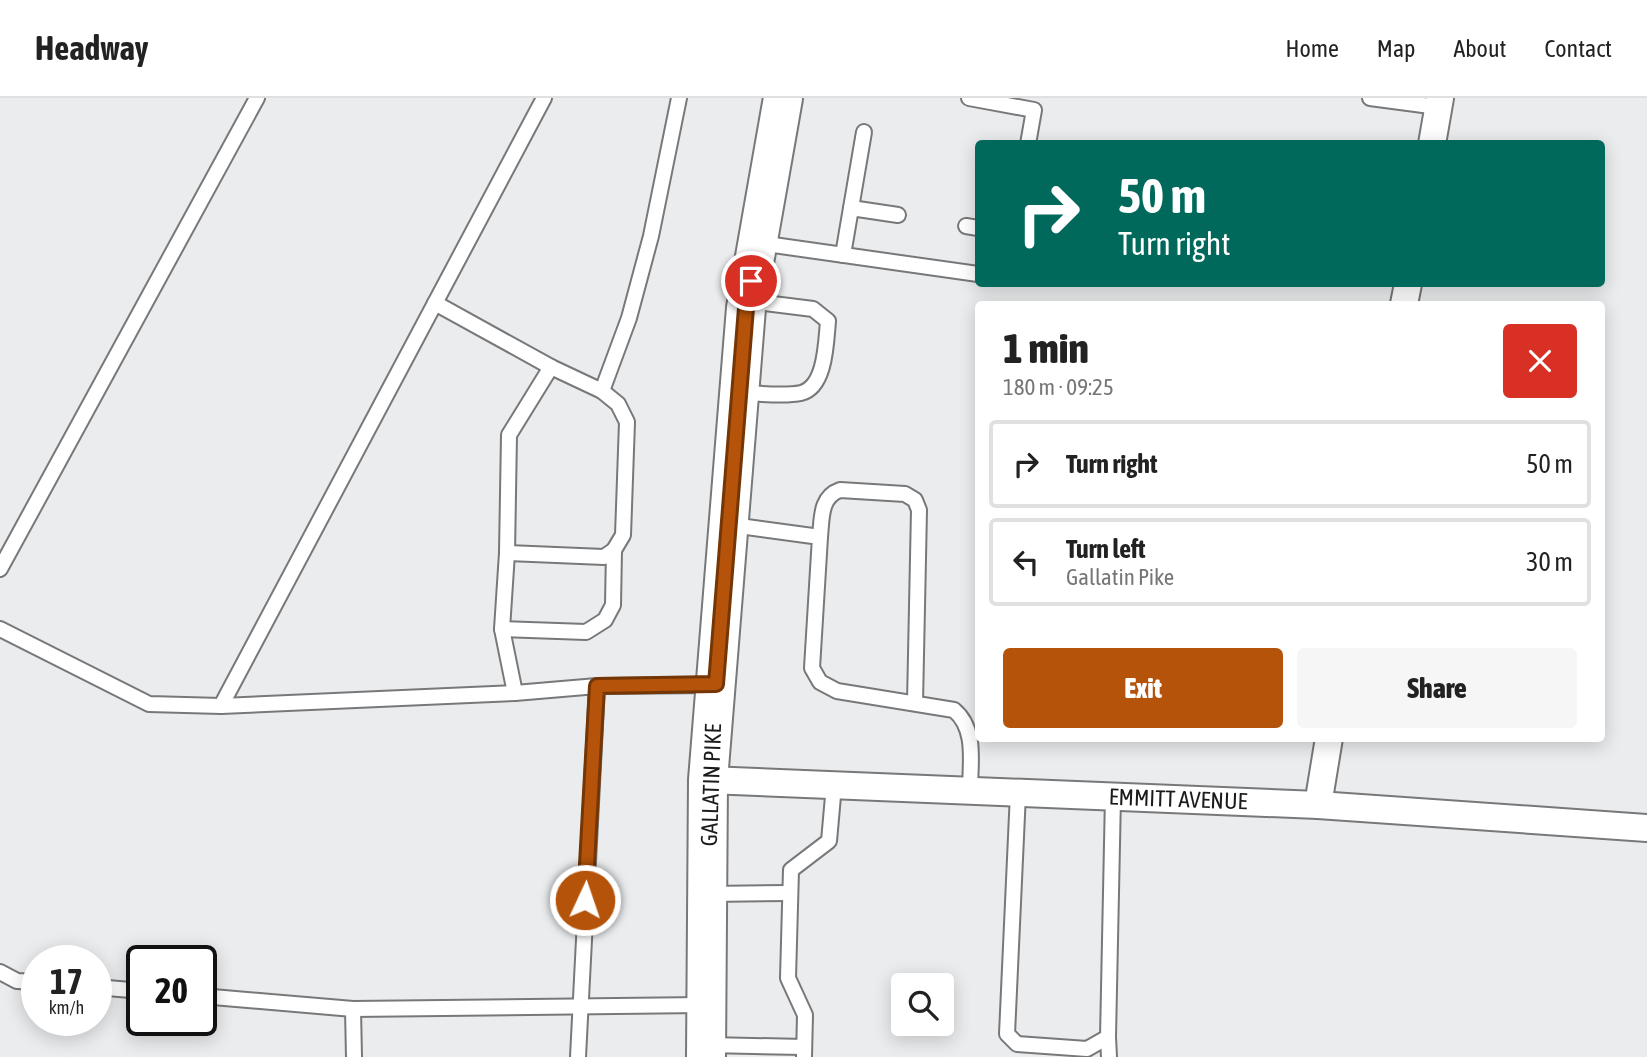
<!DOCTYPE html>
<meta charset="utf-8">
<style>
body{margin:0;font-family:"Asap Condensed",sans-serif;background:#f6f6f6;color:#222;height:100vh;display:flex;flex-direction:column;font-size:26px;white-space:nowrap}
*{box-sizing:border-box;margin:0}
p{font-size:23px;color:#767676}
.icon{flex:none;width:38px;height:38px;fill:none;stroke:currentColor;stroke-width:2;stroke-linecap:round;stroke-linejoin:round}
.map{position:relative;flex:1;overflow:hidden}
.drawer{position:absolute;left:975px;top:203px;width:630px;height:441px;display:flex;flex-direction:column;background:#fff;border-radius:7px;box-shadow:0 4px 18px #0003}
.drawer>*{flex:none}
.top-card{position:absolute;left:975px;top:42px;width:630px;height:147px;border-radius:7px;box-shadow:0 4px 18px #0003;background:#00695c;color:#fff;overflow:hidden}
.controls{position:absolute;left:891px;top:875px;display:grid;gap:14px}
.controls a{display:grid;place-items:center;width:63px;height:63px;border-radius:7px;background:#fff;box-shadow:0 4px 18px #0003;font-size:35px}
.speed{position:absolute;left:21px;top:847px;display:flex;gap:14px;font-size:35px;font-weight:700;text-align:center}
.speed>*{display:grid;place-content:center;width:91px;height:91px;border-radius:50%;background:#fff;box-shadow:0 4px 18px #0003;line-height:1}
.speed small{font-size:18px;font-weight:400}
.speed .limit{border:4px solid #111;border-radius:10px;background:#fff;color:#111}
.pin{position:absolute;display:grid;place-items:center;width:60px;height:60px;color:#fff;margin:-30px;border:4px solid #fff;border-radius:50%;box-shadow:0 2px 7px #0007}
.me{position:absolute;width:77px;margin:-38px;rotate:3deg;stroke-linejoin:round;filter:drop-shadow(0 0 5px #0008)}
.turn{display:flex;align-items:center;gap:24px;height:147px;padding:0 28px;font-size:32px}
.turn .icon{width:91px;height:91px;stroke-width:2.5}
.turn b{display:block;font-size:49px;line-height:60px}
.round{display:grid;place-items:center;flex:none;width:74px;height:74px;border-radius:7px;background:#f6f6f6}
.head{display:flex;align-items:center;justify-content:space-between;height:119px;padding:0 28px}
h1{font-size:42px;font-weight:800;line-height:52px}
.action{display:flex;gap:14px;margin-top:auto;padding:14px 28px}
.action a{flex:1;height:80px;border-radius:7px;background:#b45309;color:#fff;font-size:28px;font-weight:800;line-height:80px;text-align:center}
.action a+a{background:#f6f6f6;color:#222}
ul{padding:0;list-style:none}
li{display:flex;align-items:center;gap:21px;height:88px;margin:0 14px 10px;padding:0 14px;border:4px solid #e0e0e0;border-radius:7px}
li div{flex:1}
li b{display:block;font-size:26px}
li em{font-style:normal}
header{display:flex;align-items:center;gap:42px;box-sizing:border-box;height:98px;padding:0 35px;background:#fff;border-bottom:2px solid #e0e0e0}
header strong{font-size:33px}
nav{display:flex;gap:38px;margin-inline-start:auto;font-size:24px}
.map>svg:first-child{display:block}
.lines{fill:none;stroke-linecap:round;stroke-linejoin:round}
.service-casing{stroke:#77787a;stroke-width:18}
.minor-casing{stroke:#77787a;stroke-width:30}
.primary-casing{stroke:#77787a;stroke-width:42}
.service{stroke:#fff;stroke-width:14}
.minor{stroke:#fff;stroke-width:26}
.primary{stroke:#fff;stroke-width:38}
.route-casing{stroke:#753606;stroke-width:18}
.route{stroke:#b45309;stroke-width:12}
.labels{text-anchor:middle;stroke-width:5;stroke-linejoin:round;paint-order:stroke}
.street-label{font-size:23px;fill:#1a1b1b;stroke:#fff}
</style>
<header>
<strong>Headway</strong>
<nav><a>Home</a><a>Map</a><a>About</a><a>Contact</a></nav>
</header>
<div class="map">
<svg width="1647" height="959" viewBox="0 0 1647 959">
<rect width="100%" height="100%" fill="#ebecee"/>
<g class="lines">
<defs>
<g id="service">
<path d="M969 0 1034 12 1028 46"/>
<path d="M1370 0 1438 9"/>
<path d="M851 110 864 34"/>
<path d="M966 128 978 130"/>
<path d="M759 145 978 176"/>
<path d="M843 157 851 110 898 117"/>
<path d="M435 205 551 269 509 337 507 455 502 531 515 595"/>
<path d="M551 269 602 293 629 220 651 138 679 0"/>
<path d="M741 295C759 295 783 299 801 295 826 289 826 243 828 223L813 211 749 203"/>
<path d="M732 427 820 439 812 570 820 584 837 593 954 612C977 631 970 665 970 693"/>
<path d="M820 439C822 420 820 399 840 392L905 396 915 402 919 412 915 605"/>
<path d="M507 455 604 459 614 452 623 437 627 324 618 306 602 293"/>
<path d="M0 471 257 0"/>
<path d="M0 531 149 606 221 608 515 595 597 588 715 587"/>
<path d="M502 531 586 534 605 522 613 507 614 452"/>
<path d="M221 608 544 0"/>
<path d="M1018 695 1007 936 1017 946 1087 951 1108 939 1113 698"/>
<path d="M709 796 790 795"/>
<path d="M0 874 17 883 37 884"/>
<path d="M96 889 142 893"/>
<path d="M201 898 353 911 703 907"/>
<path d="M353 911 354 959"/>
<path d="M1108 939 1109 959"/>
<path d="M708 947 804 949"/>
<path d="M578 959 597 588"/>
<path d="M804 959 805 917 788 880 791 772 829 743 834 687"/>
</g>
<g id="minor">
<path d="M1432 46 1440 0"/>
<path d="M1404 206 1408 186"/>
<path d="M708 682 1318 707 1647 730"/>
<path d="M1318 707 1329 640"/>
</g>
<path id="primary" d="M706 959 708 682 746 210 783 0"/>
</defs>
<use href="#service" class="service-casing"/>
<use href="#minor" class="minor-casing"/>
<use href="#primary" class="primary-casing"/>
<use href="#service" class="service"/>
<use href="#minor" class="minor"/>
<use href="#primary" class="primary"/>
</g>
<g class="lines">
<defs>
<path id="route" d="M585 802 597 588 716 586 746 210 751 183"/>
</defs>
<use href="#route" class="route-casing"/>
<use href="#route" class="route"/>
</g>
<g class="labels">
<g class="street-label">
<text transform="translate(711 687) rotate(-88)" y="8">GALLATIN PIKE</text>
<text transform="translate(1178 701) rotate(2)" y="8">EMMITT AVENUE</text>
</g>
</g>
</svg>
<div class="controls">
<a><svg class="icon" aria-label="search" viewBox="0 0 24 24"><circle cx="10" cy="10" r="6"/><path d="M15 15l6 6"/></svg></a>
</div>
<div class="speed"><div>17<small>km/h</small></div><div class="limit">20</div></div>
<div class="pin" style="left:751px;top:183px;background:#d93025"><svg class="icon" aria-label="arrive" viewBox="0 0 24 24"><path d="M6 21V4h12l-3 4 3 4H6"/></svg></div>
<svg class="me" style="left:585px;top:802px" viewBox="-20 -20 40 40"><circle r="17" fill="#b45309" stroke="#fff" stroke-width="3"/><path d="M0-11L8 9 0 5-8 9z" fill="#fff"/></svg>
<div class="top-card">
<div class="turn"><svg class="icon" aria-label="right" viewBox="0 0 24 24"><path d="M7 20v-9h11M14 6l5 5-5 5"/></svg><div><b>50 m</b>Turn right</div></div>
</div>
<section class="drawer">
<div class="head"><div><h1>1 min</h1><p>180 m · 09:25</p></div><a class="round" style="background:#d93025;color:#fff"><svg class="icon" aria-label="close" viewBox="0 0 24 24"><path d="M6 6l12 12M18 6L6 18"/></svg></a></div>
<ul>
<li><svg class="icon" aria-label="right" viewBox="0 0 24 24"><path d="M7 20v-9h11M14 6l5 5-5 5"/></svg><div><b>Turn right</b></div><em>50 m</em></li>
<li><svg class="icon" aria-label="left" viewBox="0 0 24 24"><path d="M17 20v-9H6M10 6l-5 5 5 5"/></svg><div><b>Turn left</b><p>Gallatin Pike</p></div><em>30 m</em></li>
</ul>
<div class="action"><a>Exit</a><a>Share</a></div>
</section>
</div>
